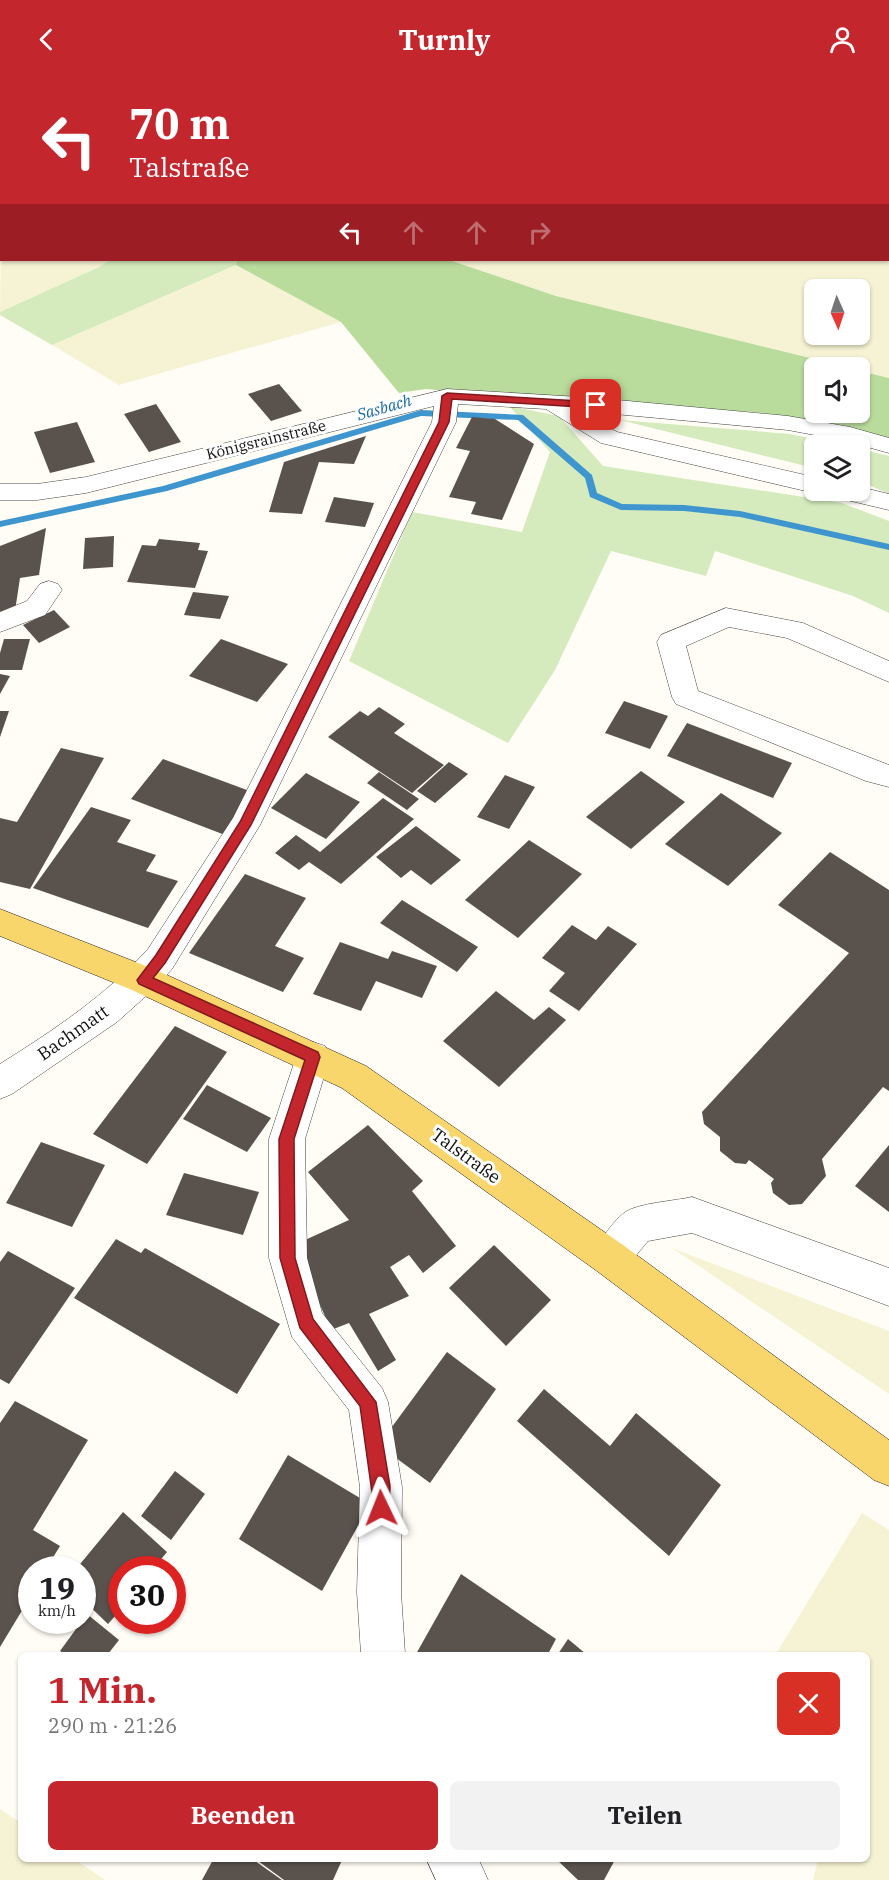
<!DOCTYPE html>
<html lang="de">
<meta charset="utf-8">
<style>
body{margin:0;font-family:"IBM Plex Serif",serif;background:#f2f2f2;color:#202124;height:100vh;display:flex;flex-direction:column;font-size:22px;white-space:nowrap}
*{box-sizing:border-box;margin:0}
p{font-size:20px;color:#757577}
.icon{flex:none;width:33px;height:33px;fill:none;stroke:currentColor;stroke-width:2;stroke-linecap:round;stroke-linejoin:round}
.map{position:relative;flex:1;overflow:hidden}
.details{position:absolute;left:18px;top:1574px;width:852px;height:210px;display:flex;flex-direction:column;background:#fff;border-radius:9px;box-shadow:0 2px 4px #0004}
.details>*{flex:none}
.top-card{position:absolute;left:0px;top:0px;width:890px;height:183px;box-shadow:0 2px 4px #0004;background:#c4262e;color:#fff;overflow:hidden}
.needle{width:39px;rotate:177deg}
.controls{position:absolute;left:804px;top:201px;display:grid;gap:12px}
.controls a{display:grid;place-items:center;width:66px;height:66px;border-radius:9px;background:#fff;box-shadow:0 2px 4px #0004;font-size:30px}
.speed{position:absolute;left:18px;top:1478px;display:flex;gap:12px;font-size:30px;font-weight:700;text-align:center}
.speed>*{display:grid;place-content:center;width:78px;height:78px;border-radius:50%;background:#fff;box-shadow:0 2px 4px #0004;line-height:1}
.speed small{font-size:15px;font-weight:400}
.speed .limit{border:9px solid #d22;background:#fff;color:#111}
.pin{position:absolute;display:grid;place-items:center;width:51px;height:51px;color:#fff;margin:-26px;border-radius:12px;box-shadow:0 3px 9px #0006}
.me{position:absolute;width:66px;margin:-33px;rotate:358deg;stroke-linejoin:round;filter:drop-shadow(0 0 4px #0008)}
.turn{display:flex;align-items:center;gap:21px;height:126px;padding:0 30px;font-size:27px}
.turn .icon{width:78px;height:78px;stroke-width:2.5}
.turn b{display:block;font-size:42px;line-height:51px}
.lanes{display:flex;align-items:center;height:57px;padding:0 30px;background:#0003;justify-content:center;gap:30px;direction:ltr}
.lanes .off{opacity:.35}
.round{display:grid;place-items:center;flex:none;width:63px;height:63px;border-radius:9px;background:#f2f2f2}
.summary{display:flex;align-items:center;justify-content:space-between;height:102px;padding:0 30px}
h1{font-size:36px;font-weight:700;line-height:45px;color:#c4262e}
.primary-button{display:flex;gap:12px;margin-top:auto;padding:12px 30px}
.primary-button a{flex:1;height:69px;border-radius:9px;background:#c4262e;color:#fff;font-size:24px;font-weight:700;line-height:69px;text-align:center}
.primary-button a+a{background:#f2f2f2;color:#202124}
header{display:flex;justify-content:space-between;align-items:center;height:78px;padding:0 30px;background:#c4262e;color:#fff;font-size:27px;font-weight:700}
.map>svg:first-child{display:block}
.farmland{fill:#f6f3d4;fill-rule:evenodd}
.green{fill:#d5ebbd}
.forest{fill:#b9dc9c}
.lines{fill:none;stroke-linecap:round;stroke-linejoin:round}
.stream{fill:#3f96cf;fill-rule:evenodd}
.building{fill:#5a524d}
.minor-casing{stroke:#444;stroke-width:1}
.major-casing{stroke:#222;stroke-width:1}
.minor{fill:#fff;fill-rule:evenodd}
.major{fill:#f9d66b;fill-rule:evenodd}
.route{fill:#c4262e;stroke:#7f191e;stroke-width:1.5}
.labels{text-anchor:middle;stroke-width:6;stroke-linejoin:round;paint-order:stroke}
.far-street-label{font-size:15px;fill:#111;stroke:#fff}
.far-water-label{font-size:16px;font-style:italic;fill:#1768a6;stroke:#fff}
.street-label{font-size:18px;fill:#111;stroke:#fff}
</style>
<header><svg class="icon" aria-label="back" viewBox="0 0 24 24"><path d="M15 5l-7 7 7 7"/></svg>Turnly<svg class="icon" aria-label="person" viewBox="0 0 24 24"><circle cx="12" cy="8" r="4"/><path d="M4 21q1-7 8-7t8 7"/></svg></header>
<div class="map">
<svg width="889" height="1802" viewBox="0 0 889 1802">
<rect width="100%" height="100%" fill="#fffdf5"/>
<g class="farmland">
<path d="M412 0H889V300L860 293V290L847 289 556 218 449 182H888V2ZM814 212H860V256H814Z"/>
<path d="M1 149 2 182H110L99 189 0 234Z"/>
<path d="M236 187 341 244 119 307 52 267Z"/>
<path d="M672 1170 889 1253V1316Z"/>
<path d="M862 1435 889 1452V1802H813L818 1781 867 1780V1576H776Z"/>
<path d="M0 1731 21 1745V1780L74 1781 105 1802H0Z"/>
</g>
<g class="green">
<path d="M0 0H187L188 1 2 2 1 39Z"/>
<path d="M110 182H237L236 187 52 267 0 237V234L99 189Z"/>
<path d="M509 328 559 338 603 388 842 425 889 443V535L853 518 715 473 706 498 611 473 555 592 508 665 349 583 412 434 522 454 550 374Z"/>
<path d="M620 342 790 356 842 367 814 368V390Z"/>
<path d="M860 371 889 378V416L860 403Z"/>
</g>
<path class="forest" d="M237 182H449L556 218 847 289 814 290V334H860V293L889 300V360L842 347 753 334 499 318 426 311 399 315 341 244 236 187Z"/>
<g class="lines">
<path class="stream" d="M421 332 523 337 592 397 597 415 622 426 684 427 740 433 889 466V472L740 439 684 433 621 432 590 419 585 400 518 342 421 338 167 413 0 449V443L163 408Z"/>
</g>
<g class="building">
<path d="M279 306 302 333 271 343 248 316Z"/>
<path d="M156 326 181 364 149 374 124 336Z"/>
<path d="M472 339 495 341 534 366 502 442 471 436 476 424 449 419 470 373 456 370Z"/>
<path d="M77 344 95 384 50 395 34 354Z"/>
<path d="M366 358 354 386 319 384 302 436 269 434 284 384Z"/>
<path d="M334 419 374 425 365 449 325 444Z"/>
<path d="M46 450 39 497 20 500 15 533 0 534V468Z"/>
<path d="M114 458 113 489 83 491 85 460Z"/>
<path d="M159 461 200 465 198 472 208 473 195 510 127 504 142 467 156 468Z"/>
<path d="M193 514 229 518 220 541 184 537Z"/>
<path d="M54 532 70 549 39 565 23 547Z"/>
<path d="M4 561H30L22 592H0V575Z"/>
<path d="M221 561 288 586 257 624 189 598Z"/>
<path d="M0 596 10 598 0 616Z"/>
<path d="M624 623 668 638 650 671 605 655Z"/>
<path d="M379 629 405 646 394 655 444 687 412 715 328 659 360 633 368 638Z"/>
<path d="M0 633H9L0 659Z"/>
<path d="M687 645 792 685 773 720 667 678Z"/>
<path d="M61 670 104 680 30 811 0 804V740L17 744Z"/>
<path d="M163 681 255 715 225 757 131 721Z"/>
<path d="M449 684 468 696 435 725 417 713Z"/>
<path d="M641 693 685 724 631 771 586 739Z"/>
<path d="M379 694 419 721 407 732 367 705Z"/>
<path d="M306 695 360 724 326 761 271 730Z"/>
<path d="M505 697 535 709 509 751 477 739Z"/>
<path d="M721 715 782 755 728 808 665 766Z"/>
<path d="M383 720 414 741 341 806 309 784 299 792 275 775 296 757 320 774Z"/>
<path d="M91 729 131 742 117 764 156 777 146 793 178 803 148 850 33 810Z"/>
<path d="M416 748 461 782 431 807 411 792 401 800 376 779Z"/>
<path d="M529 762 582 796 518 860 465 822Z"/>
<path d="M830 774 889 812V1013L883 1009 822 1081 826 1098 802 1126 789 1127 773 1115 771 1105 774 1101 749 1082 746 1086 735 1085 720 1073V1059L704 1046 702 1034 849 875 778 827Z"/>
<path d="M245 796 306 820 275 868 304 880 283 914 189 875Z"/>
<path d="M402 822 478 869 457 894 380 845Z"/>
<path d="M572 847 596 862 608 848 637 866 579 933 549 913 565 895 542 880Z"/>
<path d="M340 864 388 881 392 873 437 888 422 920 376 903 361 933 313 916Z"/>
<path d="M496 913 534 942 549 929 566 942 499 1009 443 963Z"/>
<path d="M175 948 227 974 147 1086 93 1056Z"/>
<path d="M207 1007 271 1040 247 1074 183 1041Z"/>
<path d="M368 1047 423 1103 412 1113 456 1168 423 1195 409 1177 390 1189 409 1218 369 1236 396 1282 378 1293 349 1245 331 1252 294 1167 349 1142 308 1094Z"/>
<path d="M41 1064 105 1087 72 1149 6 1125Z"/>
<path d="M889 1067V1134L855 1108Z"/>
<path d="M184 1095 259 1114 243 1157 166 1137Z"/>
<path d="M116 1161 141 1175 145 1170 280 1246 237 1316 74 1220Z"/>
<path d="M494 1167 551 1222 506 1268 449 1210Z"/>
<path d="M8 1173 75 1210 9 1306 0 1301V1184Z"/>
<path d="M447 1274 496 1311 430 1405 392 1377 386 1357Z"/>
<path d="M544 1311 610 1368 636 1335 721 1407 669 1478 517 1343Z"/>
<path d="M15 1323 88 1362 33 1452 60 1468 46 1491H32V1516L0 1569V1345Z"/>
<path d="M288 1377 370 1426 322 1513 239 1461Z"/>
<path d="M175 1393 205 1416 171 1462 141 1438Z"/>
<path d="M123 1434 167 1474 153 1491H122V1530L108 1546 82 1521V1491H76Z"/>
<path d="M461 1496 556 1561 548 1576H416Z"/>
<path d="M87 1536 119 1562 108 1576H65L60 1573Z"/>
<path d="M568 1561 586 1576H558Z"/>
<path d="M214 1780H251L282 1802H202Z"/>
<path d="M254 1780H343L333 1802H284Z"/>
<path d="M555 1780H616L604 1802H578Z"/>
</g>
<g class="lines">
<defs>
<g id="minor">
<path d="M614 0H633L634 2H615Z"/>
<rect x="888" y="102" width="1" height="13"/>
<path d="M447 311 596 320 788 338 850 349 889 360V375L846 363 788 352 582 333 617 354 814 399V412H823L814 415 601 365 546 331 458 326 456 344 260 747 172 891 155 910 117 944 12 1016 0 1021V986C54 952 105 918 148 871L233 740 432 344 434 328 86 415 37 422H0V406H37L86 399Z"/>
<path d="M860 409 889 416V432L830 418 827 412H860Z"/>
<path d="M49 503 58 506 62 512 45 537 0 554V534L27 523 40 506Z"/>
<path d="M726 530 803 545 889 583V604L787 560 729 549 686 568 698 613 889 687V709L866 703 676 626 672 619 657 564 661 557Z"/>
<path d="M313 964 325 968 330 979 305 1061 307 1180 322 1235 382 1310 388 1324 402 1409 401 1514 405 1576H361L357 1514 360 1409 349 1332 292 1259 269 1180V1061L296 979 301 968Z"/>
<path d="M692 1119 889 1190V1228L692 1155 648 1163 623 1193 610 1198 597 1193 591 1180C597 1167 612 1144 624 1135 637 1125 675 1123 692 1119Z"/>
<path d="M426 1780H478L488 1802H436Z"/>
</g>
<path id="major" d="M0 831 156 892 366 988 623 1167 889 1362V1408L874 1402 597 1193 342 1010 132 912 0 858Z"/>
</defs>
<use href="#minor" class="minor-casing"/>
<use href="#major" class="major-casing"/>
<use href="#minor" class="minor"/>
<use href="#major" class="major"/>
</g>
<path class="route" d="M447 315 596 324 601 327 596 330 452 321 449 344 251 747 165 885 153 900 318 974 320 979 294 1061 295 1180 313 1241 376 1324 390 1408 389 1430 387 1436 381 1438 375 1436 360 1328 300 1250 280 1180 279 1061 305 982 139 906 137 902 156 877 240 744 439 344 442 318Z"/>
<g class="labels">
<g class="far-street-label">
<text transform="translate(266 362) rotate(-14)" y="5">Königsrainstraße</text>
</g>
<g class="far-water-label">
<text transform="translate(384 329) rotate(-16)" y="6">Sasbach</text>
</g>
<g class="street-label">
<text transform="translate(73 955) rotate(-35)" y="6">Bachmatt</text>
<text transform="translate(466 1078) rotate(36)" y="6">Talstraße</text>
</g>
</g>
</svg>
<div class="controls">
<a><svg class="needle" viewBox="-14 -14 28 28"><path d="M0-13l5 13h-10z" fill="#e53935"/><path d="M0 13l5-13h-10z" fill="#757577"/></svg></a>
<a><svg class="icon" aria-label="sound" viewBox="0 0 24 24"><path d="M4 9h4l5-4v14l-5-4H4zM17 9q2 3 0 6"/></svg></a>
<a><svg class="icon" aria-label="layers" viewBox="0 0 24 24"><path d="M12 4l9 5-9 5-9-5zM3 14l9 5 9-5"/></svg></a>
</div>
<div class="speed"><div>19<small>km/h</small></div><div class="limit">30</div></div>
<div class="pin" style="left:596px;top:327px;background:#d93025"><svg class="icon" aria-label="arrive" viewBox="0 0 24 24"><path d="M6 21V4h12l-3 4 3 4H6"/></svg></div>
<svg class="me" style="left:381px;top:1430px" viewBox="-20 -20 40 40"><path d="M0-17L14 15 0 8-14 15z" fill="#c4262e" stroke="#fff" stroke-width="4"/></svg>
<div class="top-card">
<div class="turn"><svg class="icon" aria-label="left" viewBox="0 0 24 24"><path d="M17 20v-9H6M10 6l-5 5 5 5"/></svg><div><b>70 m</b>Talstraße</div></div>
<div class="lanes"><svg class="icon" aria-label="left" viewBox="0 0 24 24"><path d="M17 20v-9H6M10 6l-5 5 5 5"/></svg><svg class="icon off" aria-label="ahead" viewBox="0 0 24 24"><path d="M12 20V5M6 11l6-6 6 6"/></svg><svg class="icon off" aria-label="ahead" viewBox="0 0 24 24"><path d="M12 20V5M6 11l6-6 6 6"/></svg><svg class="icon off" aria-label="right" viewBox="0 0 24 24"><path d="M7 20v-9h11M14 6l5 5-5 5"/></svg></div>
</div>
<section class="details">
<div class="summary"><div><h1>1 Min.</h1><p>290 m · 21:26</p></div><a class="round" style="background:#d93025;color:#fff"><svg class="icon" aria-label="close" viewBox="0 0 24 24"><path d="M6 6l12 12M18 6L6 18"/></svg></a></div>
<div class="primary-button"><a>Beenden</a><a>Teilen</a></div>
</section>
</div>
